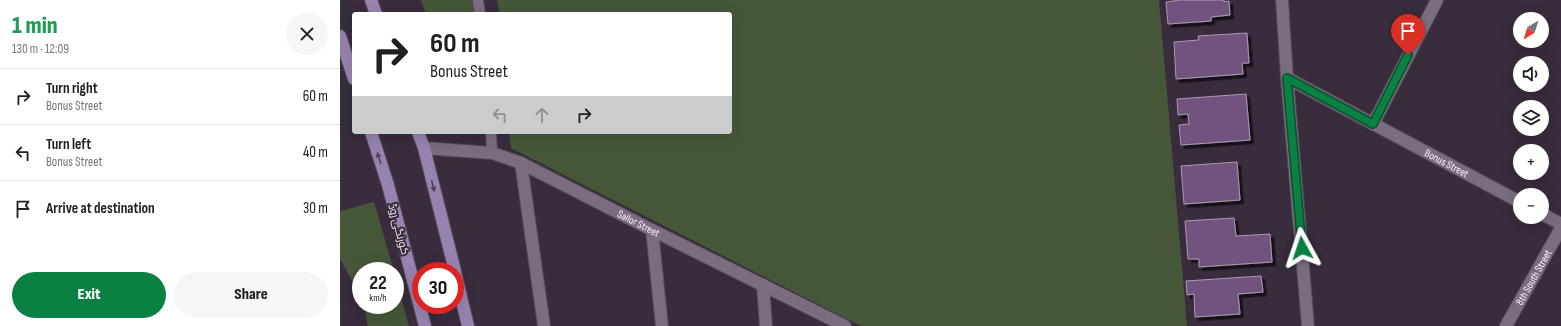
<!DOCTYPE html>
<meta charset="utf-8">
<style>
body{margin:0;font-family:"Sofia Sans Condensed",Cairo,sans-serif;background:#f6f6f6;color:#202124;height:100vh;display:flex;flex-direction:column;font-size:15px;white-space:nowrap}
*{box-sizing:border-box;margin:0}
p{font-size:13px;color:#757577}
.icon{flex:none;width:22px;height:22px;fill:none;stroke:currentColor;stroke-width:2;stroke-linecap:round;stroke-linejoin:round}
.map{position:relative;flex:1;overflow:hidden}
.drawer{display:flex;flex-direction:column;background:#fff;width:340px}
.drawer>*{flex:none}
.hud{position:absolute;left:12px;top:12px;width:380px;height:122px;border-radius:4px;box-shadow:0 4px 16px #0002;background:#fff;color:#202124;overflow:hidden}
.needle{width:26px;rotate:218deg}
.tools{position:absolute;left:1173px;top:12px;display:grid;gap:8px}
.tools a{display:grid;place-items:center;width:36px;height:36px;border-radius:50%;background:#fff;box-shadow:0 4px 16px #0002;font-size:20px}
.speed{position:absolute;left:12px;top:262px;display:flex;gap:8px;font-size:20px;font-weight:700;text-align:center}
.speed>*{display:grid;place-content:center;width:52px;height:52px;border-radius:50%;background:#fff;box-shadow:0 4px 16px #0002;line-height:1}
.speed small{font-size:10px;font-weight:400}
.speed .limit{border:6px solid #d22;background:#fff;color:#111}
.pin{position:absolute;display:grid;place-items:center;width:34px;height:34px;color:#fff;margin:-41px -17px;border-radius:50% 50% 50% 0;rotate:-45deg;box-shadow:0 0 4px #0007}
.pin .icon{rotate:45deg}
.me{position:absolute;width:44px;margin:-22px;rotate:355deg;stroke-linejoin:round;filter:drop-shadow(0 0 3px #0008)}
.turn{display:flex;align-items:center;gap:14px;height:84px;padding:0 12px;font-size:18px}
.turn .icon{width:52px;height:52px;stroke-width:2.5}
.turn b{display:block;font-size:28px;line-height:34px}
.lanes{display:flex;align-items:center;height:38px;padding:0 12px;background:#0003;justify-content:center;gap:20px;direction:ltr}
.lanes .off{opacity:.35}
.round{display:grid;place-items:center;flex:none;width:42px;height:42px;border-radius:21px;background:#f6f6f6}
.overview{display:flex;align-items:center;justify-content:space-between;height:68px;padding:0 12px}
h1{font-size:24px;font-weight:800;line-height:30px;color:#1e9e55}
.button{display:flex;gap:8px;margin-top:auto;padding:8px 12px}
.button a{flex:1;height:46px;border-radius:24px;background:#0b8043;color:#fff;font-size:16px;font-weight:800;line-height:46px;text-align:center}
.button a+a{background:#f6f6f6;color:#202124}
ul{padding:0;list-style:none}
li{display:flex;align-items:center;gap:12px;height:56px;padding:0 12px;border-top:1px solid #e0e0e0}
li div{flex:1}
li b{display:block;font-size:15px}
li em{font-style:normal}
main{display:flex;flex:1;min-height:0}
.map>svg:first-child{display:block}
.green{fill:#465739}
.building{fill:#72527f;stroke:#aa9bb0;filter:url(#shadow)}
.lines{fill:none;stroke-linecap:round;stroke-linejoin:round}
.service-casing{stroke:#544958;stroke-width:12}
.minor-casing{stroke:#544958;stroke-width:14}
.tertiary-casing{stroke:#544958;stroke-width:14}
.primary-casing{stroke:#544958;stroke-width:14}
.service{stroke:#7b6d81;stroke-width:10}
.minor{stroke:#7b6d81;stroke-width:12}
.tertiary{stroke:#7b6d81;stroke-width:12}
.primary{stroke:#9883b0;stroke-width:12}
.oneway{fill:#50425a}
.route-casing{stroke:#07532c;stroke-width:10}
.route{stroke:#0b8043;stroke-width:7}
.labels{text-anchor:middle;stroke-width:4;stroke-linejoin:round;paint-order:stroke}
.street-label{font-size:11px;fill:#f9f1fd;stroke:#382c3d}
</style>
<main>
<section class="drawer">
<div class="overview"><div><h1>1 min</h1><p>130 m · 12:09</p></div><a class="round"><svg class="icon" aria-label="close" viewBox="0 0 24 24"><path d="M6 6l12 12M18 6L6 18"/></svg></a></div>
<ul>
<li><svg class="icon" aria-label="right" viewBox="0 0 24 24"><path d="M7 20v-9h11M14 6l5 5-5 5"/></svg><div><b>Turn right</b><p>Bonus Street</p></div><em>60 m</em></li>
<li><svg class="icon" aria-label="left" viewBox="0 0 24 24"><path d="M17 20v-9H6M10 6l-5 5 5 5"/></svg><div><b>Turn left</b><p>Bonus Street</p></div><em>40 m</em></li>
<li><svg class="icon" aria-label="arrive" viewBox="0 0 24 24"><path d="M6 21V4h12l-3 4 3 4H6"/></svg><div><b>Arrive at destination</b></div><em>30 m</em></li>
</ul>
<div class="button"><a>Exit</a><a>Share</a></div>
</section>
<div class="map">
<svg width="1221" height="326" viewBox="0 0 1221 326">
<defs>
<filter id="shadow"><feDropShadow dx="3.5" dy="3.5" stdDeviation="0" flood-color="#0009"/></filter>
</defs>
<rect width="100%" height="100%" fill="#382c3d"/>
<g class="green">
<path d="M81 0H134L136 14H86Z"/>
<path d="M157 0H819L847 326H521L171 148 169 132H390V14H160Z"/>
<path d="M34 202 54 271H21V299L0 258V211Z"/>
<path d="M55 276 69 326H28L24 305H55Z"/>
</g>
<g class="building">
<path d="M840 0H884V2L889 1 890 15 871 17V21L828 24 826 2Z"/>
<path d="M907 33 909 63H902L903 74 836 79 834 42 859 40 858 36Z"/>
<path d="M906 94 910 140 841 145 839 125 849 124 848 114 838 115 837 99Z"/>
<path d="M897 162 900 200 844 204 841 166Z"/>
<path d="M894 218 896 236 930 234 932 262 859 267V259H848L845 221Z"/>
<path d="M921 276 923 292 898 294 900 314 855 317 854 294 847 295 846 281Z"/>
</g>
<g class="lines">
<defs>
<g id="service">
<path d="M138 0 140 14"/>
<path d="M151 132 152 153"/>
</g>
<g id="minor">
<path d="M942 0 947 78 968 326"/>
<path id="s1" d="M947 78 1180 202"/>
<path d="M1033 124 1097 0"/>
<path d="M1202 214 1221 224"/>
<path d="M312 230 322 326"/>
<path d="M423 285 426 326"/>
<path id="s2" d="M1166 326 1221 228"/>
</g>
<g id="tertiary">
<path id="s3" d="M84 148 152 153 181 163 312 230 505 326"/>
<path d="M181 163 204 326"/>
</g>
<g id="primary">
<path d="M31 0 36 14"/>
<path d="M0 36 14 79"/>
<path d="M31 132 48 185 85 326"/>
<path d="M78 132 84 148 115 271"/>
<path d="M115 272 128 326"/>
</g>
</defs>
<use href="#service" class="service-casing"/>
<use href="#minor" class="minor-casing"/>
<use href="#tertiary" class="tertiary-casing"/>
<use href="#primary" class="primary-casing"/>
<use href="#service" class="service"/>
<use href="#minor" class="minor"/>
<use href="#tertiary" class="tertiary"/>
<use href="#primary" class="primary"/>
</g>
<defs><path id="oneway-solid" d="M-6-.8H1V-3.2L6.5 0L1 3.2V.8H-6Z"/></defs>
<g class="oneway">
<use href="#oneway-solid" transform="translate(39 158) rotate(-108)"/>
<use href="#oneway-solid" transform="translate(93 186) rotate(76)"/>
</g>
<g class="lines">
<defs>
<path id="route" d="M962 248 947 78 1033 124 1068 55"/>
</defs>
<use href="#route" class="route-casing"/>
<use href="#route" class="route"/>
</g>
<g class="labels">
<g class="street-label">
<text dy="4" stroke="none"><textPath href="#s1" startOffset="181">Bonus Street</textPath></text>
<text dy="4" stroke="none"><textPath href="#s3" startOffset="231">Sailor Street</textPath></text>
<text transform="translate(59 229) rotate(75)" y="4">کورنگی روڈ</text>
<text dy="4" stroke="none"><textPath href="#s2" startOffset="56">8th South Street</textPath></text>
</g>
</g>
</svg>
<div class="tools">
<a><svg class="needle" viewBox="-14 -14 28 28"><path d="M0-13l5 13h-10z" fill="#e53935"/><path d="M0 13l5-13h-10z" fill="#757577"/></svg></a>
<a><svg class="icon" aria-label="sound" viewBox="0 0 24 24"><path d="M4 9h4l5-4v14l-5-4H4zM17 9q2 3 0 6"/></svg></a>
<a><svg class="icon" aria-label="layers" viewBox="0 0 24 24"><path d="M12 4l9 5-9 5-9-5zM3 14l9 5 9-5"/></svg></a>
<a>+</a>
<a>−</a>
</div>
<div class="speed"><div>22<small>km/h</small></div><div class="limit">30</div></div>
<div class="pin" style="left:1068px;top:55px;background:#d93025"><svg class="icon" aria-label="arrive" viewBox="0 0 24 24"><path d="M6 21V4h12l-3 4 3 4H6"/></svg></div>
<svg class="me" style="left:962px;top:248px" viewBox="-20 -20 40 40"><path d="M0-17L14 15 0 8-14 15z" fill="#0b8043" stroke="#fff" stroke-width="4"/></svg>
<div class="hud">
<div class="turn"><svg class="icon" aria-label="right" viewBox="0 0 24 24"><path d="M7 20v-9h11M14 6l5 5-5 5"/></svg><div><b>60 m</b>Bonus Street</div></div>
<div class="lanes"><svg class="icon off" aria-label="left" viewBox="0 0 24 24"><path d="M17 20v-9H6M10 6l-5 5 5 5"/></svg><svg class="icon off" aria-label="ahead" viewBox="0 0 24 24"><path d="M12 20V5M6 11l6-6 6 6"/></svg><svg class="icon" aria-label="right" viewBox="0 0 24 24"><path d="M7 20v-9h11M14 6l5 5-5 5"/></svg></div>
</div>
</div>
</main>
